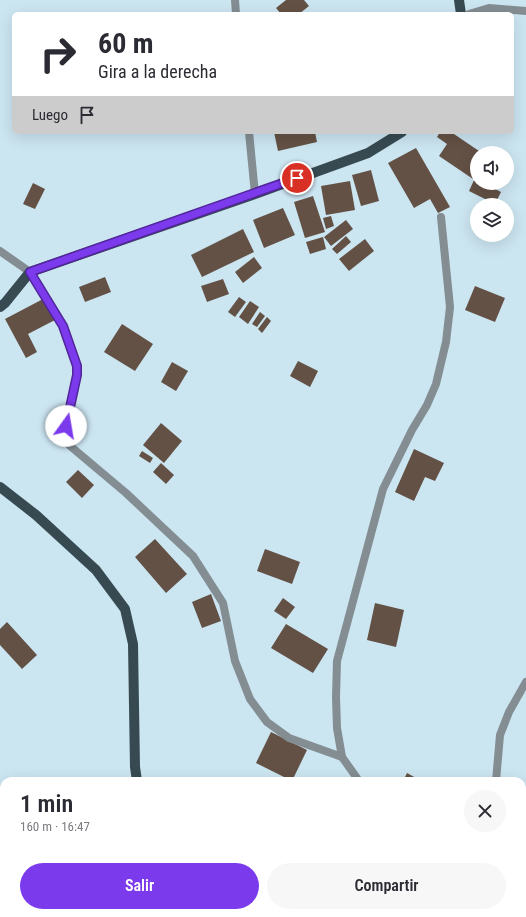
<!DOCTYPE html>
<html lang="es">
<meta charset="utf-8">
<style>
body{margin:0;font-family:"Roboto Condensed",sans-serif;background:#f7f7f7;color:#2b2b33;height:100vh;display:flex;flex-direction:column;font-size:15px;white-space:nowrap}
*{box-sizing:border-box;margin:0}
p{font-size:13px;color:#7c7c81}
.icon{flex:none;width:22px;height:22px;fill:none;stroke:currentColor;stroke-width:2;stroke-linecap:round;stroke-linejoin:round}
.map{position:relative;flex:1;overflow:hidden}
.sheet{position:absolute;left:0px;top:777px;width:526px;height:140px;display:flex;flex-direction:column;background:#fff;border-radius:12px 12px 0 0;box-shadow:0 4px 16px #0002}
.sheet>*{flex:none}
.banner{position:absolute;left:12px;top:12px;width:502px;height:122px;border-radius:6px;box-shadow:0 4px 16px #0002;background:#fff;color:#2b2b33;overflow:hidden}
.controls{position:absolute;left:470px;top:146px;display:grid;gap:8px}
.controls a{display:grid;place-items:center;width:44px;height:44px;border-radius:50%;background:#fff;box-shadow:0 4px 16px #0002;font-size:20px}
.pin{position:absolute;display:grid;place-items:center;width:34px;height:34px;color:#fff;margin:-17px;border:2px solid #fff;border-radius:50%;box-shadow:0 1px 4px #0007}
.me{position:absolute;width:44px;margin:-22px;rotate:13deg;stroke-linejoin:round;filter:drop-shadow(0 0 3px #0008)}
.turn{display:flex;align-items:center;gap:14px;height:84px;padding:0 20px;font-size:18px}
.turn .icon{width:52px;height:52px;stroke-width:2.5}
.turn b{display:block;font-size:28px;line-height:34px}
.then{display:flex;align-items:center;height:38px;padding:0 20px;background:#0003;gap:8px;font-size:15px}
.round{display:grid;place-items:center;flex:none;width:42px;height:42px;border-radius:21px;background:#f7f7f7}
.summary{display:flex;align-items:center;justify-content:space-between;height:68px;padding:0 20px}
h1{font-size:24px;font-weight:600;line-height:30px}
.primary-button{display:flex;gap:8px;margin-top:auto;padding:8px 20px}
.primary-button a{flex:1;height:46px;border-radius:24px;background:#7c3aed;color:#fff;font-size:16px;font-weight:600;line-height:46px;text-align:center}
.primary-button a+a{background:#f7f7f7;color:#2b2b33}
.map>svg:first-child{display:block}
.building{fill:#645145}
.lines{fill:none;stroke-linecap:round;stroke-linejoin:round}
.minor{stroke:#838d92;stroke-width:8}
.primary{stroke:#374a52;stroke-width:10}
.route-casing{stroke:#51269a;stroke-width:10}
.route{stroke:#7c3aed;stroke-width:7}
</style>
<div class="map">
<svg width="526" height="917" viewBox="0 0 526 917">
<rect width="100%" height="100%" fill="#cbe5f1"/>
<g class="building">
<path d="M286 0H304L309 6 299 14H281L276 8Z"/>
<path d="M274 132H315L317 142 278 151Z"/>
<path d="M440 132H451L482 153H477V172L473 179 439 156 447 144 437 137Z"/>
<path d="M416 148 450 207 438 213 430 199 414 208 388 163Z"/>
<path d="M371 170 379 201 361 206 352 175Z"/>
<path d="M475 178 477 179V183H484L501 192 495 204 469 191Z"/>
<path d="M350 181 355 210 326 215 321 186Z"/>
<path d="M33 183 45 189 35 209 23 204Z"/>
<path d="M313 196 325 232 305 238 294 202Z"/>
<path d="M283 208 295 235 264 248 253 220Z"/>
<path d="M331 216 334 226 326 229 323 218Z"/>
<path d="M346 220 353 229 331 246 324 237Z"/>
<path d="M243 229 254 252 202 277 191 255Z"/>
<path d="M346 236 351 242 337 254 332 249Z"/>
<path d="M323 237 326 249 310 254 306 242Z"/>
<path d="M365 239 374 251 349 271 339 259Z"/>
<path d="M254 257 262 268 243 283 235 272Z"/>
<path d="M105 277 111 292 85 302 79 287Z"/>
<path d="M223 279 229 294 207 302 201 286Z"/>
<path d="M475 286 505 298 495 322 465 310Z"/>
<path d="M239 297 246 302 235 317 228 312Z"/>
<path d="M43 299 55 320 28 334 37 352 26 358 5 319Z"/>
<path d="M250 301 259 307 248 324 239 317Z"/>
<path d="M260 312 265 316 257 327 252 324Z"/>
<path d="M267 317 271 321 262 333 258 329Z"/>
<path d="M122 324 153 344 135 371 104 352Z"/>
<path d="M298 361 318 371 310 387 290 376Z"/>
<path d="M172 362 188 371 176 391 161 382Z"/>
<path d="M161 423 182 441 164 463 143 445Z"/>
<path d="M414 449 444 463 435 481 425 477 414 501 395 492Z"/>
<path d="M142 451 153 458 150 463 139 456Z"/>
<path d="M161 463 174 475 166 484 153 472Z"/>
<path d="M78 470 94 485 82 498 66 482Z"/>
<path d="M155 539 187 574 166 593 135 557Z"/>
<path d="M265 549 300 562 292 584 257 571Z"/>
<path d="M211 594 221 621 202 628 192 602Z"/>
<path d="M283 598 295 607 286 619 274 611Z"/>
<path d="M375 603 404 610 396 647 367 640Z"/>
<path d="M7 622 37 655 22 669 0 645V629Z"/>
<path d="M286 624 328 649 313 673 271 648Z"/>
<path d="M271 732 307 750 292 781 256 763Z"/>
<path d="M407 773 416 778 415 781H403Z"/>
<path d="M193 913H205L208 917H188Z"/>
</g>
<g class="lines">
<g class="minor">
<path d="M235 0 236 14"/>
<path d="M469 14 489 8 526 11"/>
<path d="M249 132 255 194"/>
<path d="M0 251 30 272 63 326 77 366V375L64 434 69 445 126 493 193 556 223 603 235 661 250 699 267 722 289 738 342 757"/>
<path d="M359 781 342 757 337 728 336 697 337 661 383 489 412 430 427 405 436 384 446 342 450 307 441 217"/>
<path d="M496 781 500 735 509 712 526 682"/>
<path d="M522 892 526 903"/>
<path d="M457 913 460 917"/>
</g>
<g class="primary">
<path d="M459 0 461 14"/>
<path d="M0 307 5 303 30 272 255 194 368 153 402 132"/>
<path d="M0 487 36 515 96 570 125 609 133 644 135 767 137 781"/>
<path d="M273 913 276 917"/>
</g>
</g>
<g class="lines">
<defs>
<path id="route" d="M66 426 77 375V366L63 326 30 272 297 178"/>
</defs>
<use href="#route" class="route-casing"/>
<use href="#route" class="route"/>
</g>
</svg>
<div class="controls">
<a><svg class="icon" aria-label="sound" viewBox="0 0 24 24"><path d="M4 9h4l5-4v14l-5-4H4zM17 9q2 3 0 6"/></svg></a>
<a><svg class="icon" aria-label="layers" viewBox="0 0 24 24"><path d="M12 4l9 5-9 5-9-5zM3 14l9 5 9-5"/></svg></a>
</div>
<div class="pin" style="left:297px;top:178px;background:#d93025"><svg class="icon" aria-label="arrive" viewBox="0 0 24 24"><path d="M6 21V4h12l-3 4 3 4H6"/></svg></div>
<svg class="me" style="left:66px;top:426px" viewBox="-20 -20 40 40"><circle r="19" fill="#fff"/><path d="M0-13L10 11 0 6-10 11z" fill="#7c3aed"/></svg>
<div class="banner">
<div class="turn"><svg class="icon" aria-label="right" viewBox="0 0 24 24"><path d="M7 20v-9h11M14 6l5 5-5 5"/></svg><div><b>60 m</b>Gira a la derecha</div></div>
<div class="then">Luego<svg class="icon" aria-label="arrive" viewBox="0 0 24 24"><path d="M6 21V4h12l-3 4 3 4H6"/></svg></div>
</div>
<section class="sheet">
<div class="summary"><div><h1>1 min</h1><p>160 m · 16:47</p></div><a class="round"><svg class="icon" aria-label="close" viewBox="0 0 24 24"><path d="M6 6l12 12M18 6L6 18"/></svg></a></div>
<div class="primary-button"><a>Salir</a><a>Compartir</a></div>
</section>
</div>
